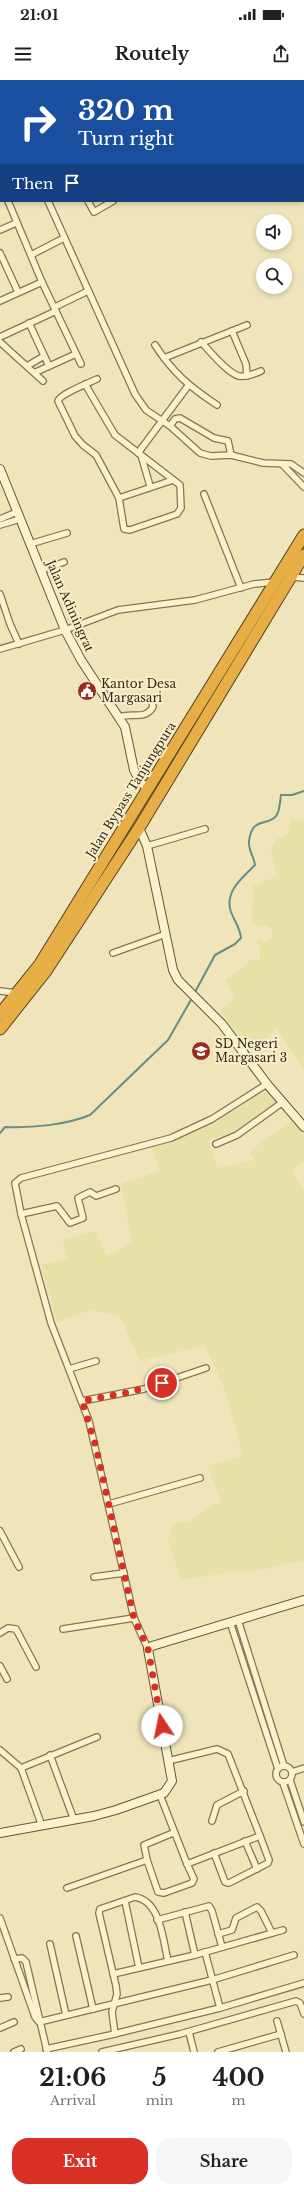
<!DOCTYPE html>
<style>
body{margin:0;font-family:"Libre Baskerville",serif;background:#f6f6f6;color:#202124;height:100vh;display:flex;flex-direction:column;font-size:15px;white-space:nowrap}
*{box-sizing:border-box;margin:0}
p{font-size:13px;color:#757577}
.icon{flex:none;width:22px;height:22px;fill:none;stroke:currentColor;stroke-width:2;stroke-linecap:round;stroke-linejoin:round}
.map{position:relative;height:1972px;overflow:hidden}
.sheet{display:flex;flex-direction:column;background:#fff;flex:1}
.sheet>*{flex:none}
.banner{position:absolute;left:0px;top:0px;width:304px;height:122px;box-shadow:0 2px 6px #0003;background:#1a4fa0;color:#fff;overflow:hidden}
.buttons{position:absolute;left:256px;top:134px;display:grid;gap:8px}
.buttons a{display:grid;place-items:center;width:36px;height:36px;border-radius:50%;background:#fff;box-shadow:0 2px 6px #0003;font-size:20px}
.pin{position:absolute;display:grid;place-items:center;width:34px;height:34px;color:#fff;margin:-17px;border:2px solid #fff;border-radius:50%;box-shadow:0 1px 4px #0007}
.me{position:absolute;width:44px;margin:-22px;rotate:349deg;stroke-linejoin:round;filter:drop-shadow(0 0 3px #0008)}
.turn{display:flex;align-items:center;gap:14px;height:84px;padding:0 12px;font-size:18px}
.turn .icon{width:52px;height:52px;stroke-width:2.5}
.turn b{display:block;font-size:28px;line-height:34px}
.then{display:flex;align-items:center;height:38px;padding:0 12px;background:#0003;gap:8px;font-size:15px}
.eta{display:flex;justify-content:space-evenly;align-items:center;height:68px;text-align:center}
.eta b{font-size:24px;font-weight:700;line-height:28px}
.button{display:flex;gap:8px;margin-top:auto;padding:8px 12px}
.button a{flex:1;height:46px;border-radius:16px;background:#d93025;color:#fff;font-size:16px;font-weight:700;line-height:46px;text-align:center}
.button a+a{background:#f6f6f6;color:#202124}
.status{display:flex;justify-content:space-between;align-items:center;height:28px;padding:0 20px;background:#fff;direction:ltr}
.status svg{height:11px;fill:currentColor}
header{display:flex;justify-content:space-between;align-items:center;height:52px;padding:0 12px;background:#fff;font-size:18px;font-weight:700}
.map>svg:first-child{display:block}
.farmland{fill:#e5e1a7}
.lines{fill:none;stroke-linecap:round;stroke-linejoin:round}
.stream{stroke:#668d87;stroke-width:2}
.street-casing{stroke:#877454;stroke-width:8}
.secondary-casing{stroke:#685437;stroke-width:10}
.highway-casing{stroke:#544129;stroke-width:13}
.street{stroke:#faf1cd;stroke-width:5.5}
.secondary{stroke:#faf1cd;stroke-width:8}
.highway{stroke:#e6ae44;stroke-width:11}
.route{stroke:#d93025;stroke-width:7;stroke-dasharray:0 12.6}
.labels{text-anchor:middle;stroke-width:4;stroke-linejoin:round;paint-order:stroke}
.street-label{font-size:12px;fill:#35291a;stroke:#f7eeca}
.poi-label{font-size:12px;fill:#35291a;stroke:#f7eeca;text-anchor:start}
</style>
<div class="status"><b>21:01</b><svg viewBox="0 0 49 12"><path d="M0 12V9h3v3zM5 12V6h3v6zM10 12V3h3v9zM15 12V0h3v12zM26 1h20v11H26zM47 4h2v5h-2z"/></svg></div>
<header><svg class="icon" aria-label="menu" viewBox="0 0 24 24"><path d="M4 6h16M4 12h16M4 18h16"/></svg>Routely<svg class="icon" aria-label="share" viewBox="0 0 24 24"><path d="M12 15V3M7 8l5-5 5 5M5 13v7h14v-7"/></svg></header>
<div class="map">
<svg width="304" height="1972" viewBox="0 0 304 1972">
<rect width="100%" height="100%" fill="#f0e5ba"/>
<g class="farmland">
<path d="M304 737V990L277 949 250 969 220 931 235 918 225 900 243 888 249 880H260V867L256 861 261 859 266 862 272 857V849L266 845 257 847 252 841 253 806 277 796 271 768 275 760 289 753V745L291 739 302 740Z"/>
<path d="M266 1008 276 1023 231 1053 208 1060 217 1088 255 1080 250 1071 294 1039 304 1052V1082L292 1090 304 1110V1480L247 1493 240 1491 181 1500 168 1461 172 1444 189 1441 221 1421 207 1386 243 1375 225 1310 205 1265 140 1281 120 1236 92 1230 57 1241 41 1185 67 1178 63 1160 96 1151 106 1176 132 1163 121 1104 160 1091 151 1066 212 1041 239 1028Z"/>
</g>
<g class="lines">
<g class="stream">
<path d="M194 914 215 875 235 864 241 858C240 848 235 842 231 832 224 812 242 798 255 785 254 777 248 770 249 761 252 736 269 746 276 736 280 731 280 721 281 715H292L304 711"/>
<path d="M0 1053 5 1047C32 1048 66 1045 90 1035L168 960 192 918"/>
</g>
<defs>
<g id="street">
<path d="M4 0V1"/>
<path d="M33 0 34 1"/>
<path d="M115 0V1"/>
<path d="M146 0V1"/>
<path d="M50 1 54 0"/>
<path d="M212 1 214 0"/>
<path d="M0 71H1"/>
<path d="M0 82H1"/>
<path d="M0 101 1 103"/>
<path d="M0 116H1"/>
<path d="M8 121 42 202 81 284"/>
<path d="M48 121 135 314 146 330 170 346 200 373 211 376 231 375 263 383 291 384 304 393"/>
<path d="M88 121 94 132 113 121"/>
<path d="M0 150 16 143"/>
<path d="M0 173 18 212"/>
<path d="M31 175 64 158"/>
<path d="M0 221 42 202"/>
<path d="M55 227 88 211"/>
<path d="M29 243 49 286"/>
<path d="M232 251 246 284 247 296"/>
<path d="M0 257 56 231"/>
<path d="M0 262 43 301"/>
<path d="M201 262C210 271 227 293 239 296 247 297 254 294 261 291"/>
<path d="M155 265C173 293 190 307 217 325"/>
<path d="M164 278 247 245"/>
<path d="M27 286 44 276"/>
<path d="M36 292 76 274"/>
<path d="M85 304 115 355 180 405 181 428 177 434 130 450 124 449 119 418 96 375 83 365 75 356 58 321C60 314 89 303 97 299"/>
<path d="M170 346 175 339 180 338 214 358 228 361 231 375"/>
<path d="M138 373 188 306"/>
<path d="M141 375 150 406"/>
<path d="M282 384 304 407"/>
<path d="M204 414 241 508"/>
<path d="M119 418 173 400"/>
<path d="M0 439 17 432"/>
<path d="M0 445 20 439"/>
<path d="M30 464 67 453"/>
<path d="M40 491 64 482"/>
<path d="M291 497 304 498"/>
<path d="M0 514 10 544 19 564"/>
<path d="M0 569 65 550 118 530 195 520 254 504 275 502"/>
<path d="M120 637C133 632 144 641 153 627L152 621"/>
<path d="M147 766 205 749"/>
<path d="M113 873 166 854"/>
<path d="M0 911 17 913"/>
<path d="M216 1064 237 1055 283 1022"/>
<path d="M21 1134 57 1126 70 1143 83 1138 78 1118 90 1112 96 1116 116 1109"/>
<path d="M69 1289 96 1281"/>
<path d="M82 1321 144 1309 206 1288"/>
<path d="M109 1424 200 1398"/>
<path d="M0 1451 19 1487"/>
<path d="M94 1497 124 1493"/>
<path d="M238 1540 284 1686"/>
<path d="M230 1542 278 1689"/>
<path d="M63 1549 134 1538"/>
<path d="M0 1553 8 1548 16 1549 36 1587"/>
<path d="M148 1569 134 1538 89 1341 51 1243 21 1134 15 1103 21 1098 171 1058 212 1039 267 1004"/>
<path d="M0 1586 7 1599"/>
<path d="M0 1670 21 1688 42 1746"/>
<path d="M50 1675 74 1740"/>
<circle cx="284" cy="1694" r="8"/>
<path d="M21 1688 97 1657"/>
<path d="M292 1692 304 1688"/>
<path d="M290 1700 304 1742"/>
<path d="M283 1703 304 1764"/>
<path d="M160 1715 187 1784 260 1756 228 1674 217 1669 168 1681"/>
<path d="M212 1741 217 1725 244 1711"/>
<path d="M173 1753 144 1765 147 1780 158 1812 164 1813 192 1803 194 1799 187 1784"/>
<path d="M245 1761 257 1789"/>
<path d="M214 1773 225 1802 229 1803 268 1783 269 1780 260 1756"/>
<path d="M67 1808 147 1780"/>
<path d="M125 1821 139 1888"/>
<path d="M185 1832 195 1875"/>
<path d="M0 1838 35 1937 39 1942 212 1900 294 1875"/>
<path d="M157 1840 209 1826 212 1831 222 1867"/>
<path d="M218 1854 232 1850 236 1838 257 1827 261 1831 272 1853"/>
<path d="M76 1856 93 1929"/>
<path d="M50 1864 66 1935"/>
<path d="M205 1872 220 1928"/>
<path d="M14 1879 22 1878 26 1882 47 1971"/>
<path d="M113 1894 195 1875 283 1850"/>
<path d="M0 1918 8 1917"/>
<path d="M277 1941 286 1972"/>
<path d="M0 1948 14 1942"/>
<path d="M189 1952 194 1972"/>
<path d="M115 1954 112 1932 117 1914 116 1906 99 1833 100 1829 135 1817C161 1821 163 1861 168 1881"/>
<path d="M46 1969 110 1955 220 1928 304 1903"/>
<path d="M14 1972 21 1969"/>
<path d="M102 1972 180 1954 296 1921 300 1923 304 1934"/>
<path d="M218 1972 281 1954"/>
</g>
<g id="secondary">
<path d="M0 389 65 550 81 580 125 647 134 690 141 703 148 708"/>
<path d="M139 748 147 766 173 890 178 900 222 944 267 1004 304 1047"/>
<path d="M0 1753 94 1736 116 1730 164 1713 172 1701 148 1569 152 1566 304 1520"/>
</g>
<g id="highway">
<path d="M0 934 40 884 304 455"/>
<path d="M0 949 46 891 139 748 304 475"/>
</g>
</defs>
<use href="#street" class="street-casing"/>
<use href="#secondary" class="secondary-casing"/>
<use href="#highway" class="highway-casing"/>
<use href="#street" class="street"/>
<use href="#secondary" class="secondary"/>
<use href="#highway" class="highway"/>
</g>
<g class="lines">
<path class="route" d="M162 1303 126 1313 82 1321 96 1367 134 1538 148 1569 162 1646"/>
</g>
<defs>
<symbol id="civic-disc" viewBox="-11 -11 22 22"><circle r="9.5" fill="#982c21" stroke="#f7eeca"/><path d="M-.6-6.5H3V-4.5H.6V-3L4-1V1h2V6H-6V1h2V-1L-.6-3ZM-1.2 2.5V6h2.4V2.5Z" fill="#fff"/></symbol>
<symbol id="school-disc" viewBox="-11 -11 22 22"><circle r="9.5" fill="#982c21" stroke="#f7eeca"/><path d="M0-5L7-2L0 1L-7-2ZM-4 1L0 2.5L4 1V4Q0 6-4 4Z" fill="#fff"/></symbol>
</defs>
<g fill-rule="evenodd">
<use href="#civic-disc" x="76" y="600" width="22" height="22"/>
<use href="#school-disc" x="190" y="960" width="22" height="22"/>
</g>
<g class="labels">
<g class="street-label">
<text transform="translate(70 526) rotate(66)" y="4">Jalan Adiningrat</text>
<text transform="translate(131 710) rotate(-58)" y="4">Jalan Bypass Tanjungpura</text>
</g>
<g class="poi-label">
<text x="101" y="608">Kantor Desa<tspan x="101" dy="14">Margasari</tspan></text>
<text x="215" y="968">SD Negeri<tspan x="215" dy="14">Margasari 3</tspan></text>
</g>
</g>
</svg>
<div class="buttons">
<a><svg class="icon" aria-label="sound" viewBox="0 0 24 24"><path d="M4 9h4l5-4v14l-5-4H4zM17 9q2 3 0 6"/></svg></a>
<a><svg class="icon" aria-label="search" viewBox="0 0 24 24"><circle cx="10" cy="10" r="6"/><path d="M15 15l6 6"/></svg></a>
</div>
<div class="pin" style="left:162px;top:1303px;background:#d93025"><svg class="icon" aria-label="arrive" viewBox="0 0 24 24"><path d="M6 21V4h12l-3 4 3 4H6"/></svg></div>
<svg class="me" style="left:162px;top:1646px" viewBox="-20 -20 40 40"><circle r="19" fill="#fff"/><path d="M0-13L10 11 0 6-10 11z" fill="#d93025"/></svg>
<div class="banner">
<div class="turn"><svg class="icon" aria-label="right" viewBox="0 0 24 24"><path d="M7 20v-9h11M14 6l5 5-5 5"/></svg><div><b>320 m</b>Turn right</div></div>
<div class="then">Then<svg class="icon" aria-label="arrive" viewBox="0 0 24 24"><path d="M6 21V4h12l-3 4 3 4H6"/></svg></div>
</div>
</div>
<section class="sheet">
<div class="eta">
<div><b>21:06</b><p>Arrival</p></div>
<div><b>5</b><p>min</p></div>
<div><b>400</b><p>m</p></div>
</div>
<div class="button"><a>Exit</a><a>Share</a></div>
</section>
